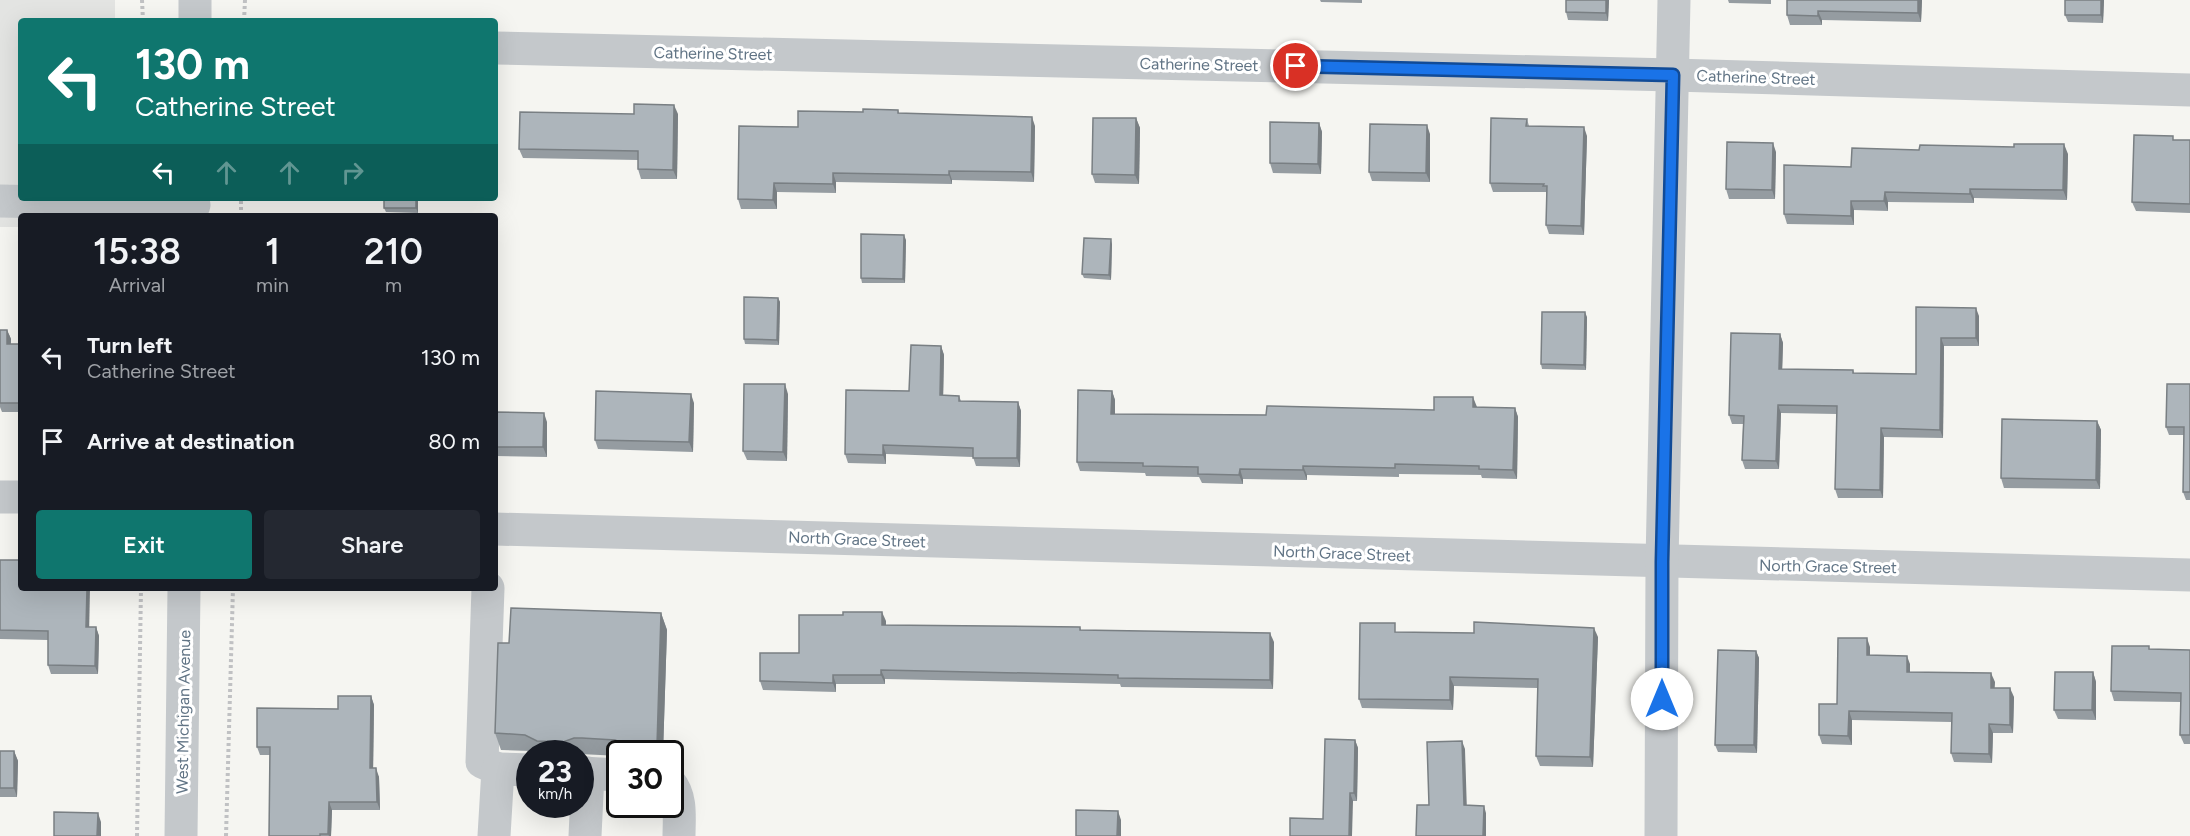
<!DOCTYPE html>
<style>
body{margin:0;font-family:Figtree,sans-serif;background:#242831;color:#f1f3f6;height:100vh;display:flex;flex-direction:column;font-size:22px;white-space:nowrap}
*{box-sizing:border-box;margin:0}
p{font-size:20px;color:#9ea1a6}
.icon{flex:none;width:33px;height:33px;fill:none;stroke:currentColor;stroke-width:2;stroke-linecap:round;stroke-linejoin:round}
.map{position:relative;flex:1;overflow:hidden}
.panel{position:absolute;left:18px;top:213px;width:480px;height:378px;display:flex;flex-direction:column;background:#171b24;border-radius:6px;box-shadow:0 6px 24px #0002}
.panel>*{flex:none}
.guide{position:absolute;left:18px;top:18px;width:480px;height:183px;border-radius:6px;box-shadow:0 6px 24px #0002;background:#0f766e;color:#fff;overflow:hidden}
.speed{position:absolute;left:516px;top:740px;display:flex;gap:12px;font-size:30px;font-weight:700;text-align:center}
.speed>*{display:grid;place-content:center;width:78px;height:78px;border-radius:50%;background:#171b24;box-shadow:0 6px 24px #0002;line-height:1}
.speed small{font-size:15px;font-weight:400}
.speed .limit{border:3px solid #111;border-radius:9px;background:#fff;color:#111}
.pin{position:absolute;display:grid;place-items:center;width:51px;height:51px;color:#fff;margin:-26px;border:3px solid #fff;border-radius:50%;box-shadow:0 2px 6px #0007}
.me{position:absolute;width:66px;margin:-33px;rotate:0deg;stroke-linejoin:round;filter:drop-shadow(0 0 4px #0008)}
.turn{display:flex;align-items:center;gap:21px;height:126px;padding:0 18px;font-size:27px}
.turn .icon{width:78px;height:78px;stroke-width:2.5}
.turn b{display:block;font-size:42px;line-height:51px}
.lanes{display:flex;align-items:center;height:57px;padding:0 18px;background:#0003;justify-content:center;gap:30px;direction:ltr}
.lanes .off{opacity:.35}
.eta{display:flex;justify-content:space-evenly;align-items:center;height:102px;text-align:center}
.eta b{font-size:36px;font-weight:600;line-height:42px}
.cta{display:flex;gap:12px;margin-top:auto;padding:12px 18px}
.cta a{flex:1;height:69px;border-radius:6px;background:#0f766e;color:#fff;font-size:24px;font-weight:600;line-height:69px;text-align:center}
.cta a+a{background:#242831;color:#f1f3f6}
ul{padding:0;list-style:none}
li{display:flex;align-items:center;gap:18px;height:84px;padding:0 18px}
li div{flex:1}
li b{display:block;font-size:22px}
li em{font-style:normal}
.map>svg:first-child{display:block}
.built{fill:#e3e4e2}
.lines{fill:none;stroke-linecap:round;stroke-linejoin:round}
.path{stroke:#c0c1c3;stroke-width:4;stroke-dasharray:3 3;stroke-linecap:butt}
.minor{stroke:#c4c8cb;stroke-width:33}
.wall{fill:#959ca1}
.shaded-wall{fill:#797f83}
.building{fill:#adb5bb;stroke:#797f83;stroke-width:1.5}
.route-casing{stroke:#114b97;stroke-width:15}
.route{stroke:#1a73e8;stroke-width:10}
.labels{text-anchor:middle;stroke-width:6;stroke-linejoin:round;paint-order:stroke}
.street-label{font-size:16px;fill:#617485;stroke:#fff}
</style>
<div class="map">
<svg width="2190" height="836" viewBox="0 0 2190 836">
<rect width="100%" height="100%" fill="#f5f5f1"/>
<path class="built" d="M0 0H115V21H21V227H0Z"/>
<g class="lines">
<g class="path">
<path d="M142 0 143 21"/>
<path d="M244 21 245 0"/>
<path d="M241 216V198"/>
<path d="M137 836 141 588"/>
<path d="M226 836 233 588"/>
</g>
<g class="minor">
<path d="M195 21V0"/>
<path d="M495 48 1673 75 2190 90"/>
<path d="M0 201 194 205"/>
<path d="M0 497H21"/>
<path d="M495 529 2190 575"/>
<path d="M488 588 482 762 498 769"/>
<path d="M580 773 620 775"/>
<path d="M670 783C682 797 679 819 679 836"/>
<path d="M181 836 184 588"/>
<path d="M494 836 498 769 530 770"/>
<path d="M585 836 588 773"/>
<path d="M1661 836 1662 562 1674 0"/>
</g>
</g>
<g class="wall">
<path d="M1320 0H1362V3L1321 2Z"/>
<path d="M1566 0H1609L1608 21 1568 20 1566 12Z"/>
<path d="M1728 0H1771V4L1729 3Z"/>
<path d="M1787 0H1922L1921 22 1822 20V25H1790L1787 15Z"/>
<path d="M2065 0H2104L2103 23 2068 22 2065 15Z"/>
<path d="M898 110 899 113 1035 126 1034 182 952 180V184L836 182V193L777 192V209H741L738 199 798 127 863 112Z"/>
<path d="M678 114 677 179H641L638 169V160L523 158 519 149Z"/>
<path d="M1136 118 1140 128 1139 184 1095 183 1092 174Z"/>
<path d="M1527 119 1529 126 1587 136 1584 235 1549 234 1546 225 1547 195 1546 192H1493L1490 183Z"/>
<path d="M1319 123 1322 132 1321 174 1273 173 1270 163Z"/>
<path d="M1430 134V182L1372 181 1369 172Z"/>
<path d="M2174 140H2190V213L2136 211 2132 202Z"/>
<path d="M1776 152 1775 199H1729L1726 189Z"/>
<path d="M2068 154 2067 200 1974 198V203L1888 202V211L1854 210V225L1787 224 1784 214 1851 167Z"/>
<path d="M384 198H418V213L386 212 384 208Z"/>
<path d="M906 240 905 283H862L861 278Z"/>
<path d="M1112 244 1111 280 1084 278 1082 274Z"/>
<path d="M778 298 780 302 779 345 745 344 744 339Z"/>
<path d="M1916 307 1979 316V346H1944L1943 438 1884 437 1883 498H1838L1835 489 1837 414 1781 413 1779 469H1745L1742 460 1743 424H1732L1729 415 1780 334 1783 343 1782 369 1853 370 1854 373 1916 374Z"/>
<path d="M1587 317 1586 370 1542 369 1541 364Z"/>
<path d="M0 330H7L11 339V344H21V412H2L0 407Z"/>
<path d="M941 346 944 355 943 395 959 396 961 401 1018 402 1021 411 1020 467 976 466 973 457 886 454V464L848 463 845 454 909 391Z"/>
<path d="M2190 384V500H2186L2183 492 2184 435H2169L2166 427Z"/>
<path d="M1112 391 1115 400V414L1266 415 1434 410 1477 407 1515 408 1518 417 1517 479 1482 478 1481 475 1399 474V477L1307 475V480L1243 479V484L1202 483 1199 477 1146 476 1145 473 1080 471 1077 462Z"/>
<path d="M788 394 787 461 747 460 743 451Z"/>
<path d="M694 403 693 452 598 449 595 440Z"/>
<path d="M495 412 547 422V457L495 456Z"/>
<path d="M2097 421 2101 430 2100 489 2004 488 2001 478Z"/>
<path d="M0 560 89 627H96L99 636 98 674H51L48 665V640L0 639Z"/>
<path d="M661 613 667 630 663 753H620V756L580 754V753H534L531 751 501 750 495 733 509 643Z"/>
<path d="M886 621V625L1080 627 1081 630 1274 642 1273 689 1121 687 1120 684 885 679V684H836V692L763 690 760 681 799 653Z"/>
<path d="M1398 632 1598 637 1593 767 1540 766 1536 756 1538 688 1454 686 1453 710 1362 708 1359 699Z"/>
<path d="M1870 647V655L1910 664V672L1995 682 1994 688 2014 697 2013 733H1993L1992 763 1954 762 1951 753V722L1852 720V745L1822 744 1819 735Z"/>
<path d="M2151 649 2190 650V744H2184L2180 735 2181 702 2114 701 2111 691Z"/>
<path d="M1756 651 1759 658 1757 753 1718 752 1715 745Z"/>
<path d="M2093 672 2096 682V720L2058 719 2054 710Z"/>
<path d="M371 696 374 705 373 768 379 777 380 810H332L331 836H269L270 755H260L257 747 338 709Z"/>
<path d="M1355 740 1358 748 1357 801H1353L1323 819Z"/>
<path d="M0 751H14L18 761 17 797H0Z"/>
</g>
<g class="shaded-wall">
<path d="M1606 0H1609L1608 21 1606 13Z"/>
<path d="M1918 0H1922L1921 22 1918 13Z"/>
<path d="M2101 0H2104L2103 23 2101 15Z"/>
<path d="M1818 11 1822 20V25L1818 16Z"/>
<path d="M674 105 678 114 677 179 673 170Z"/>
<path d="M1032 117 1035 126 1034 182 1031 172Z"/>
<path d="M1136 118 1140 128 1139 184 1135 175Z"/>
<path d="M1319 123 1322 132 1321 174 1318 164Z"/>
<path d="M1427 125 1430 134V182L1426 173Z"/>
<path d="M1584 127 1587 136 1584 235 1581 226Z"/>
<path d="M1773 143 1776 152 1775 199 1772 190Z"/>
<path d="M2064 144 2068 154 2067 200 2063 190Z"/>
<path d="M949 171 952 180V184L949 175Z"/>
<path d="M833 173 836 182V193L833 184Z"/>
<path d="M774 183 777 192V209L773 200Z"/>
<path d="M1970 189 1974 198V203L1970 194Z"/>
<path d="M1885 192 1888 202V211L1884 201Z"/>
<path d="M416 198H418V213L416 208Z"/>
<path d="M1851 201 1854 210V225L1851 216Z"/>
<path d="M904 235 906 240 905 283 903 279Z"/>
<path d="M1111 239 1112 244 1111 280 1109 275Z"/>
<path d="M778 298 780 302 779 345 777 340Z"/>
<path d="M1976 308 1979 316V346L1976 338Z"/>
<path d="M1585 312 1587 317 1586 370 1584 365Z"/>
<path d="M7 330 11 339 10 353 7 344Z"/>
<path d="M1780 334 1783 343 1782 377 1779 369Z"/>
<path d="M1941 338 1944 346 1943 438 1940 430Z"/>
<path d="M941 346 944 355 943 404 940 395Z"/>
<path d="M785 384 788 394 787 461 783 452Z"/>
<path d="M1112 391 1115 400V423L1111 414Z"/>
<path d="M691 394 694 403 693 452 689 442Z"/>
<path d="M1473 397 1477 407H1473Z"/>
<path d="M1018 402 1021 411 1020 467 1017 458Z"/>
<path d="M1778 405 1781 413 1779 469 1776 461Z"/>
<path d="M1515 408 1518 417 1517 479 1513 470Z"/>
<path d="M544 413 547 422V457L543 447Z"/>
<path d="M2097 421 2101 430 2100 489 2096 480Z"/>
<path d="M1881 428 1884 437 1883 498 1880 490Z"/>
<path d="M883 445 886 454V464L883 455Z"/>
<path d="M1303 466 1307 475V480L1303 470Z"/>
<path d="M1240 469 1243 479V484L1239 475Z"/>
<path d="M87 588H90L89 636 86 627Z"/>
<path d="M882 612 886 621V634L882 625Z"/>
<path d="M661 613 667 630 663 753H660L657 745Z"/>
<path d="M96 627 99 636 98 674 95 666Z"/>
<path d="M1594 628 1598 637 1593 767 1590 757Z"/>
<path d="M1270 633 1274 642 1273 689 1270 680Z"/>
<path d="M1867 638 1870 647V664L1867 655Z"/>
<path d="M1756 651 1759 658 1757 753 1754 745Z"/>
<path d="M1907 656 1910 664V680L1907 672Z"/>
<path d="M881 670 885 679V684L881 675Z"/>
<path d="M2093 672 2096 682V720L2092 710Z"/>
<path d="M1991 673 1995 682 1994 697 1991 688Z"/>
<path d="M833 675 836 684V692L833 683Z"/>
<path d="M1450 677 1454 686 1453 710 1450 700Z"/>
<path d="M2010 688 2014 697 2013 733 2010 725Z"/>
<path d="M371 696 374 705 373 777 370 768Z"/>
<path d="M1849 711 1852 720V745L1848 736Z"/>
<path d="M1989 724 1993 733 1992 763 1989 754Z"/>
<path d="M1355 740 1358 748 1357 801 1354 793Z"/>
<path d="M1462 741 1465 749 1467 813 1464 805Z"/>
<path d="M14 751 18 761 17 797 14 788Z"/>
<path d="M376 768 379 777 380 810 377 802Z"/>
<path d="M1350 793 1353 801 1352 836H1349Z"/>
<path d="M329 802 332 810 331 836H329L328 834Z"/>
<path d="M1484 806 1486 813V836H1483Z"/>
<path d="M1118 811 1121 820V836H1117Z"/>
<path d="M98 813 101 822V836H97Z"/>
</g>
<g class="building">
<path d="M1566 0H1606V13L1566 12Z"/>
<path d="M1787 0H1918V13L1818 11V16L1787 15Z"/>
<rect x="2065" y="0" width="36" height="15"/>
<path d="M634 104 674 105 673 170 638 169V151L519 149 520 112 634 114Z"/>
<path d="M863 109 898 110V113L1032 117 1031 172 949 171V175L833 173V184L774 183 773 200 738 199 739 126 798 127V111L863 112Z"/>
<path d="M1093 118H1136L1135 175 1092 174Z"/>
<path d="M1491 118 1527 119 1526 126 1584 127 1581 226 1546 225 1547 186H1543L1544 184 1490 183Z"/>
<path d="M1270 122 1319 123 1318 164 1270 163Z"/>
<path d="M1370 124 1427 125 1426 173 1369 172Z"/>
<path d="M2134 135 2173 136V140H2190V204L2132 202Z"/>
<path d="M1727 142 1773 143 1772 190 1726 189Z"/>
<path d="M2014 144H2064L2063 190 1970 189V194L1885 192 1884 201H1851V216L1784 214V165L1851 167 1852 148 1919 150 1920 145 2014 147Z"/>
<rect x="384" y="198" width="32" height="10"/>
<path d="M861 234 904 235 903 279 861 278Z"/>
<path d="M1084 238 1111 239 1109 275 1082 274Z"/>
<path d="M744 297 778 298 777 340 744 339Z"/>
<path d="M1916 307 1976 308V338H1941L1940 430 1881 428 1880 490 1835 489 1837 406 1778 405 1776 461 1742 460 1744 416 1729 415 1731 333 1780 334 1779 369 1853 370V373L1916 374Z"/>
<path d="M1542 312H1585L1584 365 1541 364Z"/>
<path d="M0 330H7V344H21V403H0Z"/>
<path d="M911 345 941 346 940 395 959 396V401L1018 402 1017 458H973V448L883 445V455L845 454 846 390 909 391Z"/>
<path d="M744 384H785L783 452 743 451Z"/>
<path d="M2167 384H2190V492H2183L2184 427H2166Z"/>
<path d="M1078 390 1112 391 1111 414 1266 415 1267 406 1434 410V397H1473V407L1515 408 1513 470 1479 469V466L1395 464V468L1303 466V470L1240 469 1239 475 1198 474V467L1143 466V463L1077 462Z"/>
<path d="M596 391 691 394 689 442 595 440Z"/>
<path d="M495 412 544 413 543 447H495Z"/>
<path d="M2002 419 2097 421 2096 480 2001 478Z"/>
<path d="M0 560H21V588H87L86 627H96L95 666 48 665V631L0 630Z"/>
<path d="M511 608 661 613 657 745 625 744 615 740 582 738H574L563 742 537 741 525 735 495 733 498 643H509Z"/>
<path d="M843 612H882V625L1080 627V630L1270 633V680L1118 678V675L881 670V675H833V683L760 681V653H799V615H843Z"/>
<path d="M1474 622 1594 628 1590 757 1536 756 1538 679 1450 677V700L1359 699 1360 623H1395V632L1474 633Z"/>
<path d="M1838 638H1867V655L1907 656V672L1991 673V688H2010V725L1989 724V754L1951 753 1952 713 1849 711 1848 736 1819 735V704H1837Z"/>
<path d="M2112 646H2149V649L2190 650V735H2180L2181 693 2111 691Z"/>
<path d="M1718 650 1756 651 1754 745H1715Z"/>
<path d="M2055 672H2093L2092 710H2054Z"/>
<path d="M338 696H371L370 768H376L377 802H329L328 834H320V836H269L270 747H257V708L338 709Z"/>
<path d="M1325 739 1355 740 1354 793H1350L1349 836H1290V818L1323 819Z"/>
<path d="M1462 741 1464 805 1484 806 1483 836H1416L1417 805H1429L1427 742Z"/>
<rect x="0" y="751" width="14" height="37"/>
<path d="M1076 810 1118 811 1117 836H1076Z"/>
<path d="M54 812 98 813 97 836H54Z"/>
</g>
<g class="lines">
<defs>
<path id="route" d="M1296 66 1673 75 1662 562V699"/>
</defs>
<use href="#route" class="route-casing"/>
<use href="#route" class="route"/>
</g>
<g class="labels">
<g class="street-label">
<text transform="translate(713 53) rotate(1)" y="6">Catherine Street</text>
<text transform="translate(1199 64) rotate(1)" y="6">Catherine Street</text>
<text transform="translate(1756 77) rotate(2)" y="6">Catherine Street</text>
<text transform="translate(857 539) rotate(2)" y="6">North Grace Street</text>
<text transform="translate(1342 553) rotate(2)" y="6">North Grace Street</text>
<text transform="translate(1828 566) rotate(1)" y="6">North Grace Street</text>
<text transform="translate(183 712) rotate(-89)" y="6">West Michigan Avenue</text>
</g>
</g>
</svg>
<div class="speed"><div>23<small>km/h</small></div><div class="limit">30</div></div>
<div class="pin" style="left:1296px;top:66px;background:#d93025"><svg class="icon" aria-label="arrive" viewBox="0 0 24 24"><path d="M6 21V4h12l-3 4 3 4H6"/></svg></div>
<svg class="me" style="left:1662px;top:699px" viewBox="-20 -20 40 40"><circle r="19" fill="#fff"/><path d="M0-13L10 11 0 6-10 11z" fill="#1a73e8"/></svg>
<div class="guide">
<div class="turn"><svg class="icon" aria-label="left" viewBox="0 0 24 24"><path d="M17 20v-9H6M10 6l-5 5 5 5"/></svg><div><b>130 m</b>Catherine Street</div></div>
<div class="lanes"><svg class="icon" aria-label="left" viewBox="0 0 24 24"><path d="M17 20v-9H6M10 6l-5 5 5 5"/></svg><svg class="icon off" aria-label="ahead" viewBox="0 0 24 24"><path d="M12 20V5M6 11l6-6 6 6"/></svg><svg class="icon off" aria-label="ahead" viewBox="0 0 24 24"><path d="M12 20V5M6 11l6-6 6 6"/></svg><svg class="icon off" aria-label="right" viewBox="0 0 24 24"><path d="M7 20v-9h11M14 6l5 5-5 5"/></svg></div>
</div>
<section class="panel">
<div class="eta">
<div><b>15:38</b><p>Arrival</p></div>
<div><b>1</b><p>min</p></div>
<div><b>210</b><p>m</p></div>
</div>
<ul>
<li><svg class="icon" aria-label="left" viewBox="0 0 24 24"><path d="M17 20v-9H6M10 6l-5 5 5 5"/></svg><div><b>Turn left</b><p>Catherine Street</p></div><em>130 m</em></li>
<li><svg class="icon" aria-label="arrive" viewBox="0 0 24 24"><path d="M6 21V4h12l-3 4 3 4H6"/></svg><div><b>Arrive at destination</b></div><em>80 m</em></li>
</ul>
<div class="cta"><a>Exit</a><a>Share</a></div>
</section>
</div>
